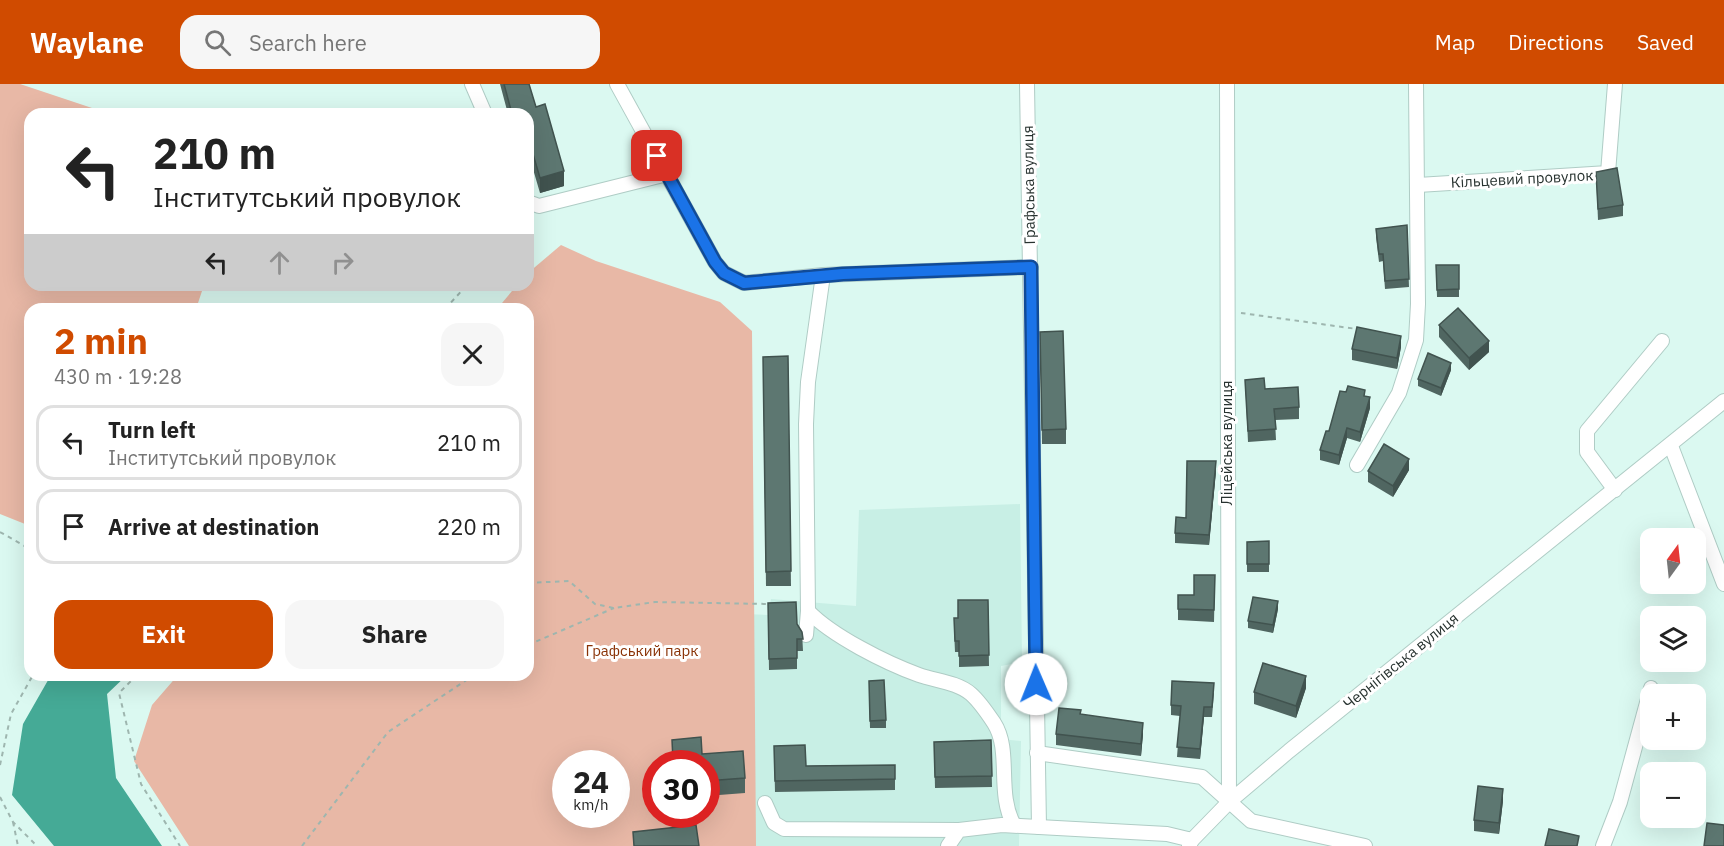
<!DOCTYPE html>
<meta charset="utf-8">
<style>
body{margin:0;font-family:"IBM Plex Sans",sans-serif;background:#f6f6f6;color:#222;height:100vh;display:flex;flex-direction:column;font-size:22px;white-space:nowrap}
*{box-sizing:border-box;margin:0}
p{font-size:20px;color:#767676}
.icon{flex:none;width:33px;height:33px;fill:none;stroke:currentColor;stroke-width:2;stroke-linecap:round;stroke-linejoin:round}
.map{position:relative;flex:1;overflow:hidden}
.panel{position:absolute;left:24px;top:219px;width:510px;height:378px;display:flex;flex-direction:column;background:#fff;border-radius:18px;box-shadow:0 6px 24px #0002}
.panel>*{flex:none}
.banner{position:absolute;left:24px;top:24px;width:510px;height:183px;border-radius:18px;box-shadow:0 6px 24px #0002;background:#fff;color:#222;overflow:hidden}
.needle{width:39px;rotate:15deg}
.controls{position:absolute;left:1640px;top:444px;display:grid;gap:12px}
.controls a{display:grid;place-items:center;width:66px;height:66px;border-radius:12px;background:#fff;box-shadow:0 6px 24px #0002;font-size:30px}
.speed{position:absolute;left:552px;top:666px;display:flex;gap:12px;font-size:30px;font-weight:700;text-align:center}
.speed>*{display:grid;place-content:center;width:78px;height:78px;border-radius:50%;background:#fff;box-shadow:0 6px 24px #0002;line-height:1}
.speed small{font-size:15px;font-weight:400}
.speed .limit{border:9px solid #d22;background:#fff;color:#111}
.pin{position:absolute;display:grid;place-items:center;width:51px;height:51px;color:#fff;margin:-26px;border-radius:12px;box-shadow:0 3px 9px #0006}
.me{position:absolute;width:66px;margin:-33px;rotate:359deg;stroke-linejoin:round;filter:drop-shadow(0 0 4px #0008)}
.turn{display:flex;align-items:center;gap:21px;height:126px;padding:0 30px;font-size:27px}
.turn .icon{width:78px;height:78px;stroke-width:2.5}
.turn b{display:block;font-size:42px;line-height:51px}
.lanes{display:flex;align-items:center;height:57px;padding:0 30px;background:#0003;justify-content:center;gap:30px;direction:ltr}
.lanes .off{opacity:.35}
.round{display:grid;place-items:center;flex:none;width:63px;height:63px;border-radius:18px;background:#f6f6f6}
.head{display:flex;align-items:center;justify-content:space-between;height:102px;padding:0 30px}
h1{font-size:36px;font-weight:800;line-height:45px;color:#d04b00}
.cta{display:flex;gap:12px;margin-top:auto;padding:12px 30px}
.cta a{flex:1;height:69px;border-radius:18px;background:#d04b00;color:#fff;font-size:24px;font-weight:800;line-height:69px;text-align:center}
.cta a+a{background:#f6f6f6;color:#222}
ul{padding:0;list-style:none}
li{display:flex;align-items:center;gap:18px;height:75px;margin:0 12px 9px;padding:0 18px;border:3px solid #e0e0e0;border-radius:18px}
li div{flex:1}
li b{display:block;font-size:22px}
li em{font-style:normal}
header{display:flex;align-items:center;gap:36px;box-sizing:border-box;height:84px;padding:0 30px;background:#d04b00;color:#fff}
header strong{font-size:28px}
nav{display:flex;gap:33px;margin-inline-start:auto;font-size:21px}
.search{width:420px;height:54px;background:#f6f6f6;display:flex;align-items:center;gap:15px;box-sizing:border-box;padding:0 21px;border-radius:18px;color:#767676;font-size:22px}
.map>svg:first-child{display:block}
.built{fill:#c8efe5;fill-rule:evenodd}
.green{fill:#e8b8a6;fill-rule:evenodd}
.water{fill:#45aa96}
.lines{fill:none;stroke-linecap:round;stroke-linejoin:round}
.minor-casing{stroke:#afccc5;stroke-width:16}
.path{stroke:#9eb6af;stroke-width:2;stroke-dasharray:4.5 4.5;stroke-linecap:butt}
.minor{stroke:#fff;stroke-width:14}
.wall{fill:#506661}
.shaded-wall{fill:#41534f}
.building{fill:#5d7771;stroke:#41534f;stroke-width:1.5}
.route-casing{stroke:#114b97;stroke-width:15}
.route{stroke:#1a73e8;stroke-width:10}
.labels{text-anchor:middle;stroke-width:6;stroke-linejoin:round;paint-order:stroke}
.street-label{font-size:15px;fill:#27322f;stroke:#fff}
.park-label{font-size:15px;fill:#893206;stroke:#fff}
</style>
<header>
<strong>Waylane</strong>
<div class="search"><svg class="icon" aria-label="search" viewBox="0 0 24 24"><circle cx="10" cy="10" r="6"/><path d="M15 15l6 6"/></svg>Search here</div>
<nav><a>Map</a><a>Directions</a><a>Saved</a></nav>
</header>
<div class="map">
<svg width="1724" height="762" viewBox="0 0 1724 762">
<rect width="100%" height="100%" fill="#dbf9f1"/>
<path class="built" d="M1020 420 1022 578 1001 582V655L1021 657 1019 762H302L566 730H616L714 529 768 531 771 515 856 522 859 426ZM656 680H706V730H656Z"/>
<g class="green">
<path d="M0 0H20L110 30H30V201H204L196 225H30V442L0 430Z"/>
<path d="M561 161 596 177 720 218 752 247 756 762H189L134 677 152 621 178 591H528V225H497L517 201H528V189ZM566 680H616V730H566ZM656 680H706V730H656Z"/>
</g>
<path class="water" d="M51 591H127L107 610 116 694 162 762H54L12 711 23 640Z"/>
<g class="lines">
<defs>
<g id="minor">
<path d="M472 0 485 30"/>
<path d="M617 0 715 178 724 189 744 199 823 191 1031 183"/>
<path d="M1027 0 1039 743"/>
<path d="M1227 0 1229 718"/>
<path d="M1418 101 1608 89 1615 0"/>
<path d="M528 118 539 122 667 90"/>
<path d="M1671 362 1724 500"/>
<path d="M1357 381 1399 309 1416 256 1418 220 1416 0"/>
<path d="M1615 406 1587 368V347L1662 257"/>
<path d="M808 527C832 552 886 579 919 591 936 597 957 598 971 610 979 617 988 630 994 639 1012 667 996 709 1014 741"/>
<path d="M806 551 808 527 806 340 808 298 823 191"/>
<path d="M1037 669 1202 693 1251 737 1365 762"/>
<path d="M765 719 774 739 784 745 959 746"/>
<path d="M948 762 959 746 1002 741 1167 750 1192 756"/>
<path d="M1189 762 1192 756 1229 718 1289 667 1724 317"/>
<path d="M1603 762 1620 718 1651 604"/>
</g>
</defs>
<use href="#minor" class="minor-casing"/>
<g class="path">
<path d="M445 225 467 201"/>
<path d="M1241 229 1357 245"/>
<path d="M0 448 30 465"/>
<path d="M528 499 569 497 595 520 614 524 655 518 769 520"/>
<path d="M528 561 614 524"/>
<path d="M137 591 119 609 141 700 180 762"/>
<path d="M0 681 11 630 33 591"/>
<path d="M0 713 13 738 37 762"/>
<path d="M13 738 18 762"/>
<path d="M302 762 388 648 474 591"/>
</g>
<use href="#minor" class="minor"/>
</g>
<g class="wall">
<path d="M500 0H529L536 23 564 102 540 109 528 68V30H508Z"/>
<path d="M1596 88 1623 121V132L1598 136Z"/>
<path d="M1407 141 1409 203 1385 205 1383 177 1379 178 1376 153V145Z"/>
<path d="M1436 181H1459V213H1437Z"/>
<path d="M1439 241 1489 268 1469 286 1439 253Z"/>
<path d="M1040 248 1066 345V360H1042Z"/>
<path d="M1401 263 1397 285 1352 276V265Z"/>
<path d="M788 272 791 502H766L763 273Z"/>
<path d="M1451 286 1441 312 1418 302V295Z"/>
<path d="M1245 296 1299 323V335L1275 336 1276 356 1248 358Z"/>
<path d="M1365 312 1370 324 1360 358 1347 354 1339 381 1320 376V366Z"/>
<path d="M1409 386 1393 413 1368 398V387Z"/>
<path d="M1216 387 1209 461 1175 459V449Z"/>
<path d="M1269 457V488H1247V458Z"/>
<path d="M1215 491 1214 538 1178 536V511H1194Z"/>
<path d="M988 516 989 582 959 583V568H955L954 545 958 534Z"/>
<path d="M768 519 797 540 802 548 803 567H797V585L769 586Z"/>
<path d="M1278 525 1273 549 1248 544V537Z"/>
<path d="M869 597 886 636V644H870Z"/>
<path d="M1306 604 1296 634 1254 620V608Z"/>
<path d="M1214 609 1212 633H1204L1200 675 1177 673 1180 632 1171 631V621Z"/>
<path d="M1081 630 1143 650 1141 672 1056 661V650Z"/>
<path d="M672 656 702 670 745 694V709L706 712V680L672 677Z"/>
<path d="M991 656 992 703 935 704 934 658Z"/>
<path d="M774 662 806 682 895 681V706L775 708Z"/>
<path d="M1503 717 1499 750 1474 747V736Z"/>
</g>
<g class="shaded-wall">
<path d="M564 87V102L540 109V94Z"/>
<path d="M1401 252V263L1397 285V274Z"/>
<path d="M1489 257V268L1469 286V274Z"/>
<path d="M1451 279V286L1441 312V304Z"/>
<path d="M1370 313V324L1360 358V348Z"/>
<path d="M1347 344V354L1339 381V371Z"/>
<path d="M1409 375V386L1393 413V402Z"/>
<path d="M1216 377V387L1209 461V451Z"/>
<path d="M1278 517V525L1273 549V541Z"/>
<path d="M1306 592V604L1296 634V622Z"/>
<path d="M1204 623V633L1200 675V665Z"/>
<path d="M1143 639V650L1141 672V660Z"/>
<path d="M1503 705V717L1499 750V739Z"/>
</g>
<g class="building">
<path d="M504 0H529L536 23 545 20 564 87 540 94 528 53V30H521V27L512 30Z"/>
<path d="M1617 84 1623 121 1598 125 1596 88Z"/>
<path d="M1407 141 1409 195 1385 197 1383 170H1379L1376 145Z"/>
<path d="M1436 181H1459V205L1437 206Z"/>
<path d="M1458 224 1489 257 1469 274 1439 241Z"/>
<path d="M1357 243 1401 252 1397 274 1352 265Z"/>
<path d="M1063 247 1066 345 1042 346 1040 248Z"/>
<path d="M1428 269 1451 279 1441 304 1418 295Z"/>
<path d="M788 272 791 487 766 488 763 273Z"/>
<path d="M1264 294 1265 305 1298 303 1299 323 1274 325 1276 345 1248 347 1245 296Z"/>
<path d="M1348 302 1365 306 1364 312 1370 313 1360 348 1347 344 1339 371 1320 366 1326 347H1329L1340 307 1346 308Z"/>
<path d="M1384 360 1409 375 1393 402 1368 387Z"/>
<path d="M1187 377H1216L1209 451 1175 449 1176 433 1186 434Z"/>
<path d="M1269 457V480H1247V458Z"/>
<path d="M1194 491H1215L1214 526 1178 525V511H1194Z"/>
<path d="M1253 513 1278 517 1273 541 1248 537Z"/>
<path d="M958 516H988L989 571 959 572V557H955L954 534H958Z"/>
<path d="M796 518 797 540 802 548 803 555H797V574L769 575 768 519Z"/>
<path d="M1263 579 1306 592 1296 622 1254 608Z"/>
<path d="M884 596 886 636 870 637 869 597Z"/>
<path d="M1172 597 1214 599 1212 623H1204L1200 665 1177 663 1181 622 1171 621Z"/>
<path d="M1059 624 1081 626 1080 630 1143 639 1141 660 1056 650Z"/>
<path d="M701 653 702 670 743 667 745 694 706 697V680H665V677H673L672 656Z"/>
<path d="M991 656 992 692 935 693 934 658Z"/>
<path d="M805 661 806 682 895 681V695L775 697 774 662Z"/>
<path d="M1478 702 1503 705 1499 739 1474 736Z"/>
<path d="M1707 739 1724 741V762H1704Z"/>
<path d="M696 741 699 762H634L633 748Z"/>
<path d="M1549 745 1579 752 1577 762H1545Z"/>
</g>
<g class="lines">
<defs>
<path id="route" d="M657 72 715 178 724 189 744 199 843 190 1031 183 1036 600"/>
</defs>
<use href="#route" class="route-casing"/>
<use href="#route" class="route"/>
</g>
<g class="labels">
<g class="street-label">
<text transform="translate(1522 95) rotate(-3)" y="5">Кільцевий провулок</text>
<text transform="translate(1029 101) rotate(-91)" y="5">Графська вулиця</text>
<text transform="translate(1227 359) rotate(-90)" y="5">Ліцейська вулиця</text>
<text transform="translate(1401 577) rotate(-39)" y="5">Чернігівська вулиця</text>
</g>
<g class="park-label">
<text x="642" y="572">Графський парк</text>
</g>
</g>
</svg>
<div class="controls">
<a><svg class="needle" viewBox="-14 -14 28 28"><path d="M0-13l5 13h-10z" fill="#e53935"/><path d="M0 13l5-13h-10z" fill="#767676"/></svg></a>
<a><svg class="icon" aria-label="layers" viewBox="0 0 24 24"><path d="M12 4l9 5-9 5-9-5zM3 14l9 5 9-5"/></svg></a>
<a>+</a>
<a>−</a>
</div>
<div class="speed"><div>24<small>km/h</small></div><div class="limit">30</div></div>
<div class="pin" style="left:657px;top:72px;background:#d93025"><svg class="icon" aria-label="arrive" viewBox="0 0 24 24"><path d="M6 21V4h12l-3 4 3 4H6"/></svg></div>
<svg class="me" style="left:1036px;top:600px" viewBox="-20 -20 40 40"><circle r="19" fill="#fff"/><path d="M0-13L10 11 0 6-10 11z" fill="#1a73e8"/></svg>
<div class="banner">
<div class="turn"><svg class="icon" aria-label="left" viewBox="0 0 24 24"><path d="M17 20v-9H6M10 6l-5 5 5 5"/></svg><div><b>210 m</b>Інститутський провулок</div></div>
<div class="lanes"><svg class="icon" aria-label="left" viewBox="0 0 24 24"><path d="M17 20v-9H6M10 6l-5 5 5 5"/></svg><svg class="icon off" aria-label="ahead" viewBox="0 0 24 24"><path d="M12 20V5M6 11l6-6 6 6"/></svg><svg class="icon off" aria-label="right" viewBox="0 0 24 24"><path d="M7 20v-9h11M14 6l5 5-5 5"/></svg></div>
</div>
<section class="panel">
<div class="head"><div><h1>2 min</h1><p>430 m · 19:28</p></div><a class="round"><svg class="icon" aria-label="close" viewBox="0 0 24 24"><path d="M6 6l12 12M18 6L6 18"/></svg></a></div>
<ul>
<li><svg class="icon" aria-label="left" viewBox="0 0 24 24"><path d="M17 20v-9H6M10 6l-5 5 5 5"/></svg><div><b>Turn left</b><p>Інститутський провулок</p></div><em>210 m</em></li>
<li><svg class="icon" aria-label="arrive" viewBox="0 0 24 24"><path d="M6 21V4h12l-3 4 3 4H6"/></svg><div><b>Arrive at destination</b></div><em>220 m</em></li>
</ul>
<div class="cta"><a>Exit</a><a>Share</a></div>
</section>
</div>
